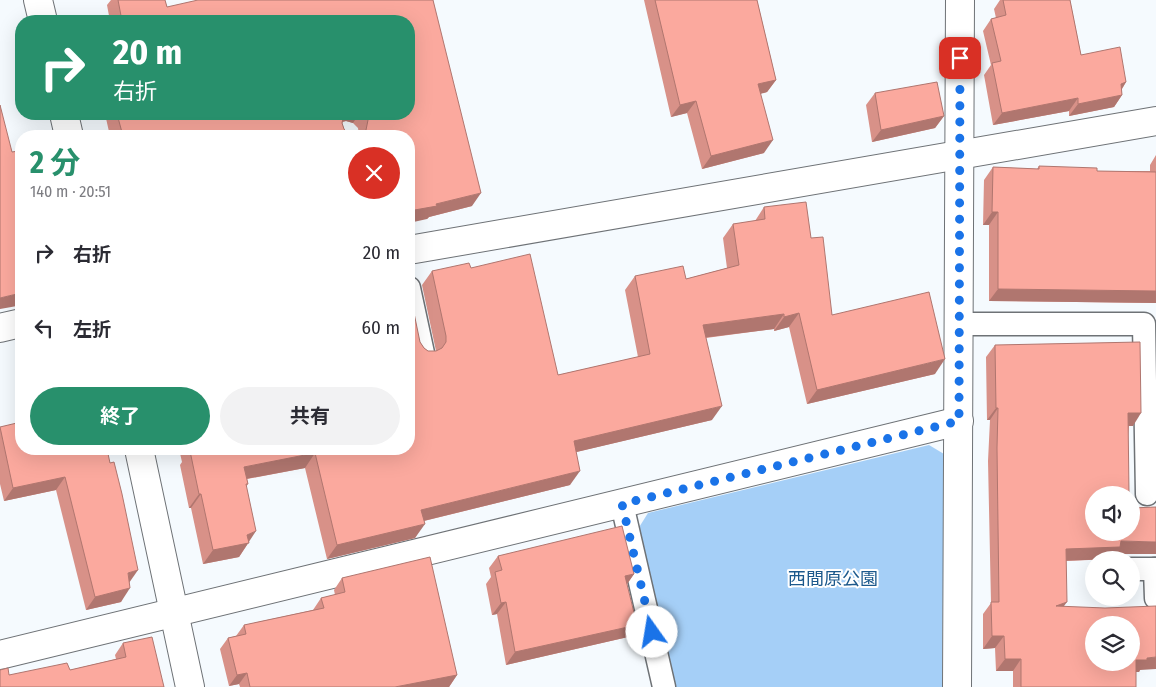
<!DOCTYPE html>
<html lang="ja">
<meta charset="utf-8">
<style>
body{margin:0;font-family:"Fira Sans Condensed","Noto Sans JP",sans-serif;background:#f2f2f3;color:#2b2b33;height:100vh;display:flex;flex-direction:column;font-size:19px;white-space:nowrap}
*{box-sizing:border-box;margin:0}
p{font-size:16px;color:#7c7c81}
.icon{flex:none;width:28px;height:28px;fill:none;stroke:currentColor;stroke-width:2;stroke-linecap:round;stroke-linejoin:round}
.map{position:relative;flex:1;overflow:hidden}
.sheet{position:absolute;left:15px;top:130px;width:400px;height:325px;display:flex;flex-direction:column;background:#fff;border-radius:20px;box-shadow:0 5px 20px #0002}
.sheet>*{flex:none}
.banner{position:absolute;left:15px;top:15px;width:400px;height:105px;border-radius:20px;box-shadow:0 5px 20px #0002;background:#28906c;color:#fff;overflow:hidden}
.controls{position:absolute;left:1085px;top:486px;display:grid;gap:10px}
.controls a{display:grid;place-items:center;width:55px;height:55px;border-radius:50%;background:#fff;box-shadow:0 5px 20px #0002;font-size:25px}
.pin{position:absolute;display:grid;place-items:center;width:42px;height:42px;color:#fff;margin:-21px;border-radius:10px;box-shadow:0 2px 8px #0006}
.me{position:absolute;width:55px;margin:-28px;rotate:347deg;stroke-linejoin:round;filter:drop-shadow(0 0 4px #0008)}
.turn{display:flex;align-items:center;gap:18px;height:105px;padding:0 15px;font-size:22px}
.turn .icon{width:65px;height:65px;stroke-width:2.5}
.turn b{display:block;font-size:35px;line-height:42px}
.round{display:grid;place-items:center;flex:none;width:52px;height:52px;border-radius:26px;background:#f2f2f3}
.overview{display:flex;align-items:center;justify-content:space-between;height:85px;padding:0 15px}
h1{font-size:30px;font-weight:700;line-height:38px;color:#28906c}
.primary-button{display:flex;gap:10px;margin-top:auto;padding:10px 15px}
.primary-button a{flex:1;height:58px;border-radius:30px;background:#28906c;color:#fff;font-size:20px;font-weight:700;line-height:58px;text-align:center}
.primary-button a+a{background:#f2f2f3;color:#2b2b33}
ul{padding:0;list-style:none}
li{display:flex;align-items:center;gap:15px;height:75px;padding:0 15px}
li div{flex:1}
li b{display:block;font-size:19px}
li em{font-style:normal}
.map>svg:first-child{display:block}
.green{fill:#a5cff7}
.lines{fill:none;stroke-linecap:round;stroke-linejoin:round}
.lane-casing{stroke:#6e7276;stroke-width:25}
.street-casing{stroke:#6e7276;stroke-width:30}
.secondary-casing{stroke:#6e7276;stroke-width:30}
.lane{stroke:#fff;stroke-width:22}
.street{stroke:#fff;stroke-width:28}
.secondary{stroke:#fff;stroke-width:28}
.wall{fill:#d89188;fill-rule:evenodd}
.shaded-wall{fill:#b0766f}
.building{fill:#fba99e;stroke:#b0766f;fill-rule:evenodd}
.route{stroke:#1a73e8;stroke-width:9;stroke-dasharray:0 16.2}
.labels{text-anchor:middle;stroke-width:4;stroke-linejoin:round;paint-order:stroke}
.park-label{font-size:18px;fill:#1c598c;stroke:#fff}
</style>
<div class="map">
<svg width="1156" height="687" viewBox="0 0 1156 687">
<rect width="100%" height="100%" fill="#f5fafe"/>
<path class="green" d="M929 445 944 454 942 687H675L638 529 648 513Z"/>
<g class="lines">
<defs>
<g id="lane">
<path d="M409 288 423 353"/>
<path d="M959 324H1144L1147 494"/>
<path d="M622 504 664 687"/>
<path d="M1131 569H1156"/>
<path d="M1155 569 1156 598"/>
</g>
<g id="street">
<path d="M409 250 1156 121"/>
<path d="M0 328 21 323"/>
<path d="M0 655 959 421"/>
<path d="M957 687 960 0"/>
</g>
<g id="secondary">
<path d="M38 0 43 21"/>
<path d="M64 114 69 136"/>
<path d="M139 449 190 687"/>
</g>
</defs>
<use href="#lane" class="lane-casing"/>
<use href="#street" class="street-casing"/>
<use href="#secondary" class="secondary-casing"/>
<use href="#lane" class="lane"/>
<use href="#street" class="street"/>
<use href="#secondary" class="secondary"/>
</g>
<g class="wall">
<path d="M111 0H165L167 7 433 0 472 206 429 217 427 219 409 136H110L105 114H409V21H110L107 5ZM346 121 353 123 358 128 359 135 356 136 348 134 344 129 342 123 343 122Z"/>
<path d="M644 0H757L776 80 767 92 760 94 764 153 702 169 687 113 671 117Z"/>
<path d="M1000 0H1070L1081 55 1126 82 1122 89V95L1114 107 1069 116V111L993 125 984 75 991 65 983 31 991 19 996 18 994 9Z"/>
<path d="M875 93 944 116 935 128 872 142 866 105Z"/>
<path d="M12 152 20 154H21V308H17V306Z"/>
<path d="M1156 155V303L989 301V225H983L984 180 993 167 1037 169 1039 166 1097 171H1150V165Z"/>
<path d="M764 207 811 238 832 315 935 374 807 404 789 327 774 331V329L706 338 712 420 576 452 570 485 424 521 415 538 327 559 305 468 247 479 248 484 246 487 249 542 239 557 203 564 191 508H189L180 465 182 462 179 449H409L420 342 424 348 428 351H436L422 285 432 271 471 268 558 375 638 357 625 290 635 276 686 279 727 268 723 238 733 224 755 221Z"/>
<path d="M995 345 1133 426H1129L1116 554 1112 559 1066 561 1064 606 1140 670 1139 672H1136V687H1013V671H996L995 648 983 649V614L991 603 988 461 990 420H987L986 357Z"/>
<path d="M0 427 107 449 129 582 121 602 86 610 56 490 4 501 0 484Z"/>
<path d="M498 556 634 574 627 584 628 637 506 665 497 614 492 615 486 584 491 577 489 568Z"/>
<path d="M342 578 457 675 449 687H240L239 684 229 686 220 649 228 638 236 636 244 625 313 610 321 598 335 595 334 590Z"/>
<path d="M123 643 164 687 9 675 70 670 116 659 115 655Z"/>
</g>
<g class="shaded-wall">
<path d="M776 80 767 92 749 97 758 84Z"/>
<path d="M1126 82 1118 95 1121 84Z"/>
<path d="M1122 95 1114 107 1069 116 1078 104Z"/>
<path d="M1078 98 1069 111 993 125 1002 113Z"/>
<path d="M696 101 687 113 671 117 680 105Z"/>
<path d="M344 114H359L353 123 346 121 340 122Z"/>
<path d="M944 116 935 128 872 142 881 130Z"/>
<path d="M773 140 764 153 702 169 711 156Z"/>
<path d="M481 193 472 206 429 217 427 219 409 223V211Z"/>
<path d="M992 212H998L989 225H983Z"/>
<path d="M998 289 1156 291V303L989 301Z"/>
<path d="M21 293V299L17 306 0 309V298Z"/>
<path d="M21 302V308H17Z"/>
<path d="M799 313 789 327 774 331 784 317Z"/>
<path d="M784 314 774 329 693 339 703 325Z"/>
<path d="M945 359 935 374 807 404 817 390Z"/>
<path d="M722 406 712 420 564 455 574 441Z"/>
<path d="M996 408H998L990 420H987Z"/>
<path d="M1128 413H1141L1133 426H1120Z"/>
<path d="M315 453 305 468 235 481 244 467Z"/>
<path d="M580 471 570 485 411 524 421 510Z"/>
<path d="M65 477 56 490 4 501 13 488Z"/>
<path d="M199 494H201L191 508H189Z"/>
<path d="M425 524 415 538 327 559 337 545Z"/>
<path d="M256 531 239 557 203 564 213 550Z"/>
<path d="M1121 541 1156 542V554H1116L1112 559 1057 561 1066 549Z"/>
<path d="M138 570 129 583 128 573Z"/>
<path d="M634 574 625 587V576Z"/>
<path d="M130 588 121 602 86 610 95 597Z"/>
<path d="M506 602 497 614 492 615 501 603Z"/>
<path d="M1067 602 1058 614 1056 606Z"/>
<path d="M637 625 628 637 506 665 515 652Z"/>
<path d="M992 636H1004L995 648 983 649Z"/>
<path d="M1156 657V669L1140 670 1139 672H1128L1136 660 1147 658Z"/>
<path d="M1005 659H1021L1013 671H996Z"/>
<path d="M247 673 239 684 229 686 237 675Z"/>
<path d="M457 675 449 687H395Z"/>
</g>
<g class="building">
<path d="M118 0H165L167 7 198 0H433L481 193 436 204 437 206 409 211V136H123L117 114H344L342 123 344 129 348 134 356 136 361 134 366 130 368 120 366 114H409V21H122Z"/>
<path d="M655 0H757L776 80 758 84 773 140 711 156 696 101 680 105Z"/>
<path d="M1003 0H1070L1081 55 1120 47 1126 82 1121 84 1122 95 1078 104V98L1002 113 992 63 1001 61 991 19 1006 15Z"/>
<path d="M937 82 944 116 881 130 875 93Z"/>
<path d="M0 105 12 152 18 151 20 154H21V293L0 298Z"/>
<path d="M1039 166 1097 168V171L1156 172V291L998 289V212H992L993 167 1039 169Z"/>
<path d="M806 202 811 238 823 237 832 315 929 292 945 359 817 390 799 313 784 317V314L703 325 722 406 574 441 580 471 421 510 425 524 337 545 315 453 244 467 248 484H246L256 531 247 535 249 543 213 550 201 494H199L190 451 193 450 192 449H409V289L420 342 424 348 428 351H436L442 348 446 342V336L432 271 469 263 471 268 530 254 558 375 650 354 635 276 683 266 686 279 739 265 733 224 765 219 764 207Z"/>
<path d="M1140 342 1141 413H1128L1129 495H1094V532H1131V508L1156 507V542L1121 541 1120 547 1066 549 1067 602 1056 606 1105 608 1156 606V657L1147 658V660H1136V687H1021V659H1005L1004 636H992L991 602H999L997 448 998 408H996L995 345ZM1094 625H1131V662H1094Z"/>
<path d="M21 422V449H107L110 463 114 462 122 494 138 570 128 573 130 588 95 597 65 477 13 488 0 427Z"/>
<path d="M622 526 634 574 625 576 637 625 515 652 506 602 501 603 495 572 502 570 498 556Z"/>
<path d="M430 557 457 675 395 687H250L247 673 237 675 228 638 246 634 244 625 324 608 321 598 345 592 342 578Z"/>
<path d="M152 637 164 687H0V670L8 668 9 675 67 663 70 670 126 657 123 643Z"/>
</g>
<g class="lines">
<path class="route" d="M652 632 622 504 959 421 960 58"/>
</g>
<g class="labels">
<g class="park-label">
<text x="833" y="585">西間原公園</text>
</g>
</g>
</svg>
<div class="controls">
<a><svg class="icon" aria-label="sound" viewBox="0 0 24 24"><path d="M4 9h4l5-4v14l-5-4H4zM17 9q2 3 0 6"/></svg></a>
<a><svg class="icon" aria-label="search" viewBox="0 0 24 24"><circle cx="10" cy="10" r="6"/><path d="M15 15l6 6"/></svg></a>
<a><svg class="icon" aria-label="layers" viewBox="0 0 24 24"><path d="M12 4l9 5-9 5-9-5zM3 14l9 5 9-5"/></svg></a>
</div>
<div class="pin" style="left:960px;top:58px;background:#d93025"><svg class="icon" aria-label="arrive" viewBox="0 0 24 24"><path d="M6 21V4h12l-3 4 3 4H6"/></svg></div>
<svg class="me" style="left:652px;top:632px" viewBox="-20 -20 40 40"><circle r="19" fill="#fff"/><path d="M0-13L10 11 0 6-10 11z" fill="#1a73e8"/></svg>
<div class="banner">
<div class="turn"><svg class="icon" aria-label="right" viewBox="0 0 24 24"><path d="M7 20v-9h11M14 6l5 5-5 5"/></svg><div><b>20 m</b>右折</div></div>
</div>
<section class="sheet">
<div class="overview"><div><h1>2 分</h1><p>140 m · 20:51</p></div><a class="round" style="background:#d93025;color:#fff"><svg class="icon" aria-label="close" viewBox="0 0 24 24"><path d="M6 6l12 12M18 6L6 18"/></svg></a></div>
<ul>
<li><svg class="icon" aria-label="right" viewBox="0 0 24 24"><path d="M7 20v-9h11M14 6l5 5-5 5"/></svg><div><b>右折</b></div><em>20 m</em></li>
<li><svg class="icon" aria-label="left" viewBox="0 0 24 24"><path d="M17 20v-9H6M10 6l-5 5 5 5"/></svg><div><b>左折</b></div><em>60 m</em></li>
</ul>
<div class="primary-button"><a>終了</a><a>共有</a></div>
</section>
</div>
